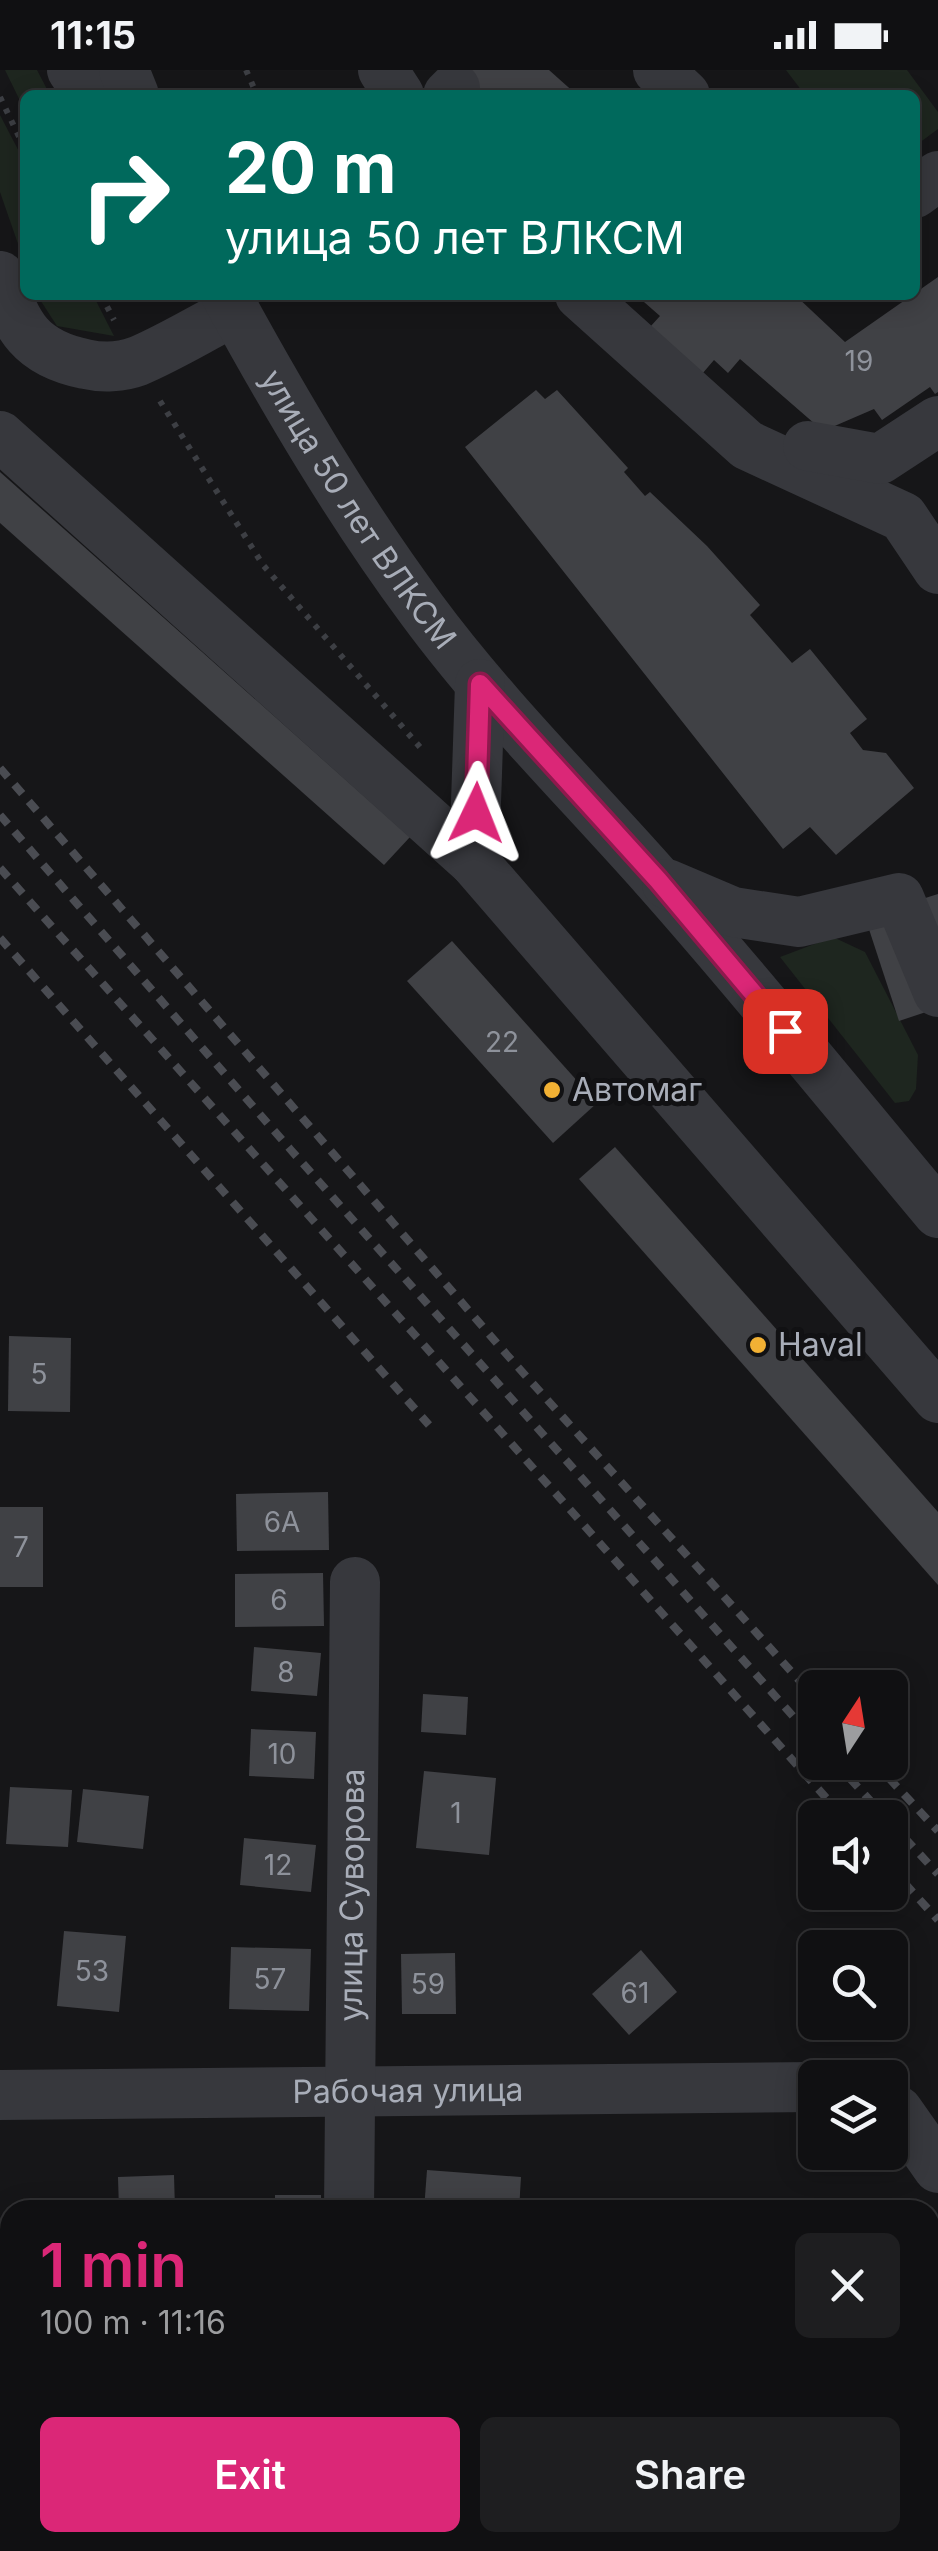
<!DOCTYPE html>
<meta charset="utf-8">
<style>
body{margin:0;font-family:Inter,sans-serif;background:#1e1e20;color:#f1f3f6;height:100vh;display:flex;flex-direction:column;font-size:38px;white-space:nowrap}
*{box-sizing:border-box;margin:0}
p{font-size:32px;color:#9c9d9f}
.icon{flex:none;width:55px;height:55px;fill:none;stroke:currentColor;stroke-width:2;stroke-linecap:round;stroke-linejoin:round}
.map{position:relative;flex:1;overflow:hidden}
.drawer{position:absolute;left:0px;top:2130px;width:940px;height:352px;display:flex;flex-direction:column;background:#101012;border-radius:30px 30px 0 0;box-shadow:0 5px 25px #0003,0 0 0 2px #303032}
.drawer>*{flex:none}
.hud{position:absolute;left:20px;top:20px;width:900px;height:210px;border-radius:15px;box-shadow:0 5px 25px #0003,0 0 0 2px #303032;background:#00695c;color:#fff;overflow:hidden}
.needle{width:65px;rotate:12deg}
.tools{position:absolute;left:798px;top:1600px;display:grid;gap:20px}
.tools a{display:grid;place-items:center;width:110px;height:110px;border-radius:15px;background:#101012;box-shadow:0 5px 25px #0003,0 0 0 2px #303032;font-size:50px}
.pin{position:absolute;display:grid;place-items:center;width:85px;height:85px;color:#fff;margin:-42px;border-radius:20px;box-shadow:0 5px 15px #0006}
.me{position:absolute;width:110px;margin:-55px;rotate:2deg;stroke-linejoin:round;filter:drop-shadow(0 0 8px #0008)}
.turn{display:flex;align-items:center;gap:35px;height:210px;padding:0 40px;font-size:45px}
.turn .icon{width:130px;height:130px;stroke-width:2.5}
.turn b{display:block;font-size:70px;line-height:85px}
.round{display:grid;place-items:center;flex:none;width:105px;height:105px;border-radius:15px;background:#1e1e20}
.headline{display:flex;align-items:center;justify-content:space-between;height:170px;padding:0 40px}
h1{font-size:60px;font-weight:600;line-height:75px;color:#db2777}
.cta{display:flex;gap:20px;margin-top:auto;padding:20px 40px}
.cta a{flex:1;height:115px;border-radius:15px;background:#db2777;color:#fff;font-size:40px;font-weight:600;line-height:115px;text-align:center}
.cta a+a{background:#1e1e20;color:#f1f3f6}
.status{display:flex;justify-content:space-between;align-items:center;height:70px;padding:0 50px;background:#101012;direction:ltr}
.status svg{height:28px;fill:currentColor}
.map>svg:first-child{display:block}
.green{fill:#1e261f}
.building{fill:#404145}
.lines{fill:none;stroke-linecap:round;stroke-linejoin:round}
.path{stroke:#3d3f44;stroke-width:6;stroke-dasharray:5 8;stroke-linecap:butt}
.minor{stroke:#37383d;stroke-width:50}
.rail{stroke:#4a4c52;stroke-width:8;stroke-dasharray:12 10;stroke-linecap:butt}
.route-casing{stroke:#8e194d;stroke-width:25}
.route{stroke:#db2777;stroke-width:18}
.poi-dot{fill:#f2b134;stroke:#111113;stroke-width:4}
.labels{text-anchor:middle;stroke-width:10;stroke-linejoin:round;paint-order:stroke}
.number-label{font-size:28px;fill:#8e929b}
.street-label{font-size:32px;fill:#a8adb8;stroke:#111113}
.poi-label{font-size:32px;fill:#a8adb8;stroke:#111113;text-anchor:start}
</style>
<div class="status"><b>11:15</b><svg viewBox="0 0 49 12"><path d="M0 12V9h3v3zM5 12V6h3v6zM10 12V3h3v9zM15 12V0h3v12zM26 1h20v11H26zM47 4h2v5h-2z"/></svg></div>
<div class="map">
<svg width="938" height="2481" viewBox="0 0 938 2481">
<rect width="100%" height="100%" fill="#161618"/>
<g class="green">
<path d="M5 0H37L50 25H25V41Z"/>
<path d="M786 0H907L938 42V59L915 76V25H805Z"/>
<path d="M0 45 25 93V194L0 122Z"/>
<path d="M37 225H93L114 266 57 256Z"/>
<path d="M833 867 865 882 918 985 916 1019 909 1031 895 1033 780 887Z"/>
</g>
<g class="building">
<path d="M441 0H549L577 25H467Z"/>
<path d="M938 207V322L935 324 930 317 882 350 874 339 823 361 740 289 728 303 714 290 702 304 650 257 660 246 636 225H795L845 272Z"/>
<path d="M536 320 545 329 557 320 628 398 624 402 645 426 650 422 707 476 760 535 750 545 792 593 810 579 867 649 850 663 863 680 886 683 914 718 836 785 810 757 783 779 465 377Z"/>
<path d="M0 402 410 767 384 795 0 453Z"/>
<path d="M938 824V938L899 951 865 847Z"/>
<path d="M452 871 597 1033 553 1073 407 911Z"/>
<path d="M615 1077 938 1442V1515L579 1109Z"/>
<path d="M9 1266 71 1268 70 1342 8 1341Z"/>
<path d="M328 1422 329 1480 237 1481 236 1424Z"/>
<rect x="0" y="1437" width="43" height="80"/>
<path d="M323 1503 324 1556 235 1557V1504Z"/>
<path d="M254 1577 321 1583 317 1626 251 1621Z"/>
<path d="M423 1624 468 1627 466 1665 421 1662Z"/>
<path d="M251 1659 316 1662 314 1709 249 1706Z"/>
<path d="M424 1701 496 1708 489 1785 416 1778Z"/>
<path d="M10 1717 72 1720 68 1777 6 1774Z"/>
<path d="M83 1719 149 1726 143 1779 77 1772Z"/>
<path d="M244 1768 316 1775 311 1822 240 1815Z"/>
<path d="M64 1861 126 1866 119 1942 57 1936Z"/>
<path d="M231 1877 311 1879 309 1941 229 1939Z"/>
<path d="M641 1880 677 1922 629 1965 592 1924Z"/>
<path d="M455 1883 456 1944H402L401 1884Z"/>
<path d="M427 2100 521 2107 519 2140H424Z"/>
<path d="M174 2105 175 2140H119L118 2107Z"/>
<rect x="275" y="2125" width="46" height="15"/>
<rect x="0" y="2279" width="10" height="64"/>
<path d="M425 2472H464V2481H426Z"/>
<rect x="713" y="2472" width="72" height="9"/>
</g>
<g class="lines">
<g class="path">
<path d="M246 0 257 25"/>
<path d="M0 27 25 79"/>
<path d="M101 225 114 250"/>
<path d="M160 331 263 495 425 683"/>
</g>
<g class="minor">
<path d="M72 0 89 25"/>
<path d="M124 0 134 25"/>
<path d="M383 0 399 25"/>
<path d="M658 0 685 25"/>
<path d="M448 25 455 18"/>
<path d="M915 123 938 106"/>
<path d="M0 206C16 257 31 283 85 294 102 298 122 297 138 291 171 277 203 257 235 241"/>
<path id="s1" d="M226 225C285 333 348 440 422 540 492 635 577 719 655 807 752 916 844 1031 938 1143"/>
<path d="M580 225 747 375 903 447 938 499"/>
<path d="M0 366 474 792"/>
<path d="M808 376 880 389 938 351"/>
<path d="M480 614 474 792 938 1328"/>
<path d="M667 814 733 842 799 852 899 828 938 922"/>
<path id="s2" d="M0 2025 815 2017"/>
<path d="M890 2039 898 2041 938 2098"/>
<path id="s3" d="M349 2140 355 1512"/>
<path d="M343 2481V2472"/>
</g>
<g class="rail">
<path d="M0 698 508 1286 815 1628"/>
<path d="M0 745 290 1079 815 1671"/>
<path d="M0 798 844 1748"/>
<path d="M0 868 429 1355"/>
<path d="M835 1692 886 1748"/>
<path d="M874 1692 938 1761"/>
<path d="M890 1752 938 1804"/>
<path d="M890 1797 938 1850"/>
</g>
</g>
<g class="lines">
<defs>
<path id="route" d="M476 743 480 614 658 810 785 961"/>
</defs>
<use href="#route" class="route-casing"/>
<use href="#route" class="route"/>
</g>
<g class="poi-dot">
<circle cx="552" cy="1020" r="10"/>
<circle cx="758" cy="1275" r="10"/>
</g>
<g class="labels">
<g class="number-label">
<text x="859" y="301">19</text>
<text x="502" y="982">22</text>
<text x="39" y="1314">5</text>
<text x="282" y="1462">6А</text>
<text x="21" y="1487">7</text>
<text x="279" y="1540">6</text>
<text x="286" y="1612">8</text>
<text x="282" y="1694">10</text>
<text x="456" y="1753">1</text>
<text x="278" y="1805">12</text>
<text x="92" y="1911">53</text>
<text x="270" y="1919">57</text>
<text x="428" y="1924">59</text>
<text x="635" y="1933">61</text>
</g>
<g class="street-label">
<text dy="11" stroke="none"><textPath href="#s1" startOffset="252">улица 50 лет ВЛКСМ</textPath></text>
<text dy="11" stroke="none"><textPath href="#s3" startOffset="315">улица Суворова</textPath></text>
<text dy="11" stroke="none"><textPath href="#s2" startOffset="408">Рабочая улица</textPath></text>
</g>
<g class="poi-label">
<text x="572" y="1031">Автомаг</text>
<text x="778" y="1286">Haval</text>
</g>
</g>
</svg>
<div class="tools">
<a><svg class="needle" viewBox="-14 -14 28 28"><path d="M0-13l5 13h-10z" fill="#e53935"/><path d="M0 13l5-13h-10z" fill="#9c9d9f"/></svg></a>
<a><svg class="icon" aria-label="sound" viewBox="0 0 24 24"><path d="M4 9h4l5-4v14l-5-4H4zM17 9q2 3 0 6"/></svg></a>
<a><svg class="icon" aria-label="search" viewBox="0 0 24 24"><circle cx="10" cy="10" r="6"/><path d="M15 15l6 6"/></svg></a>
<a><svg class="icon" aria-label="layers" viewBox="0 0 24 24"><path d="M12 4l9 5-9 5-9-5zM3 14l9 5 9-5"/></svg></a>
</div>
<div class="pin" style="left:785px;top:961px;background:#d93025"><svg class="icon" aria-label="arrive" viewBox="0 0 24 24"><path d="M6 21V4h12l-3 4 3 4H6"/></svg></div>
<svg class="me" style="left:476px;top:743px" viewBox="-20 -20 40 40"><path d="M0-17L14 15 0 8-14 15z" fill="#db2777" stroke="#fff" stroke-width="4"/></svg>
<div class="hud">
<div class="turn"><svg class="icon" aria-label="right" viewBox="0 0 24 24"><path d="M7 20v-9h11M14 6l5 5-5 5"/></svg><div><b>20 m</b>улица 50 лет ВЛКСМ</div></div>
</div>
<section class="drawer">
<div class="headline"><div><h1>1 min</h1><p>100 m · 11:16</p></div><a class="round"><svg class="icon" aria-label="close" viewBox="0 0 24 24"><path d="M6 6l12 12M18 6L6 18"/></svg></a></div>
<div class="cta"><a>Exit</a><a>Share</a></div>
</section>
</div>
